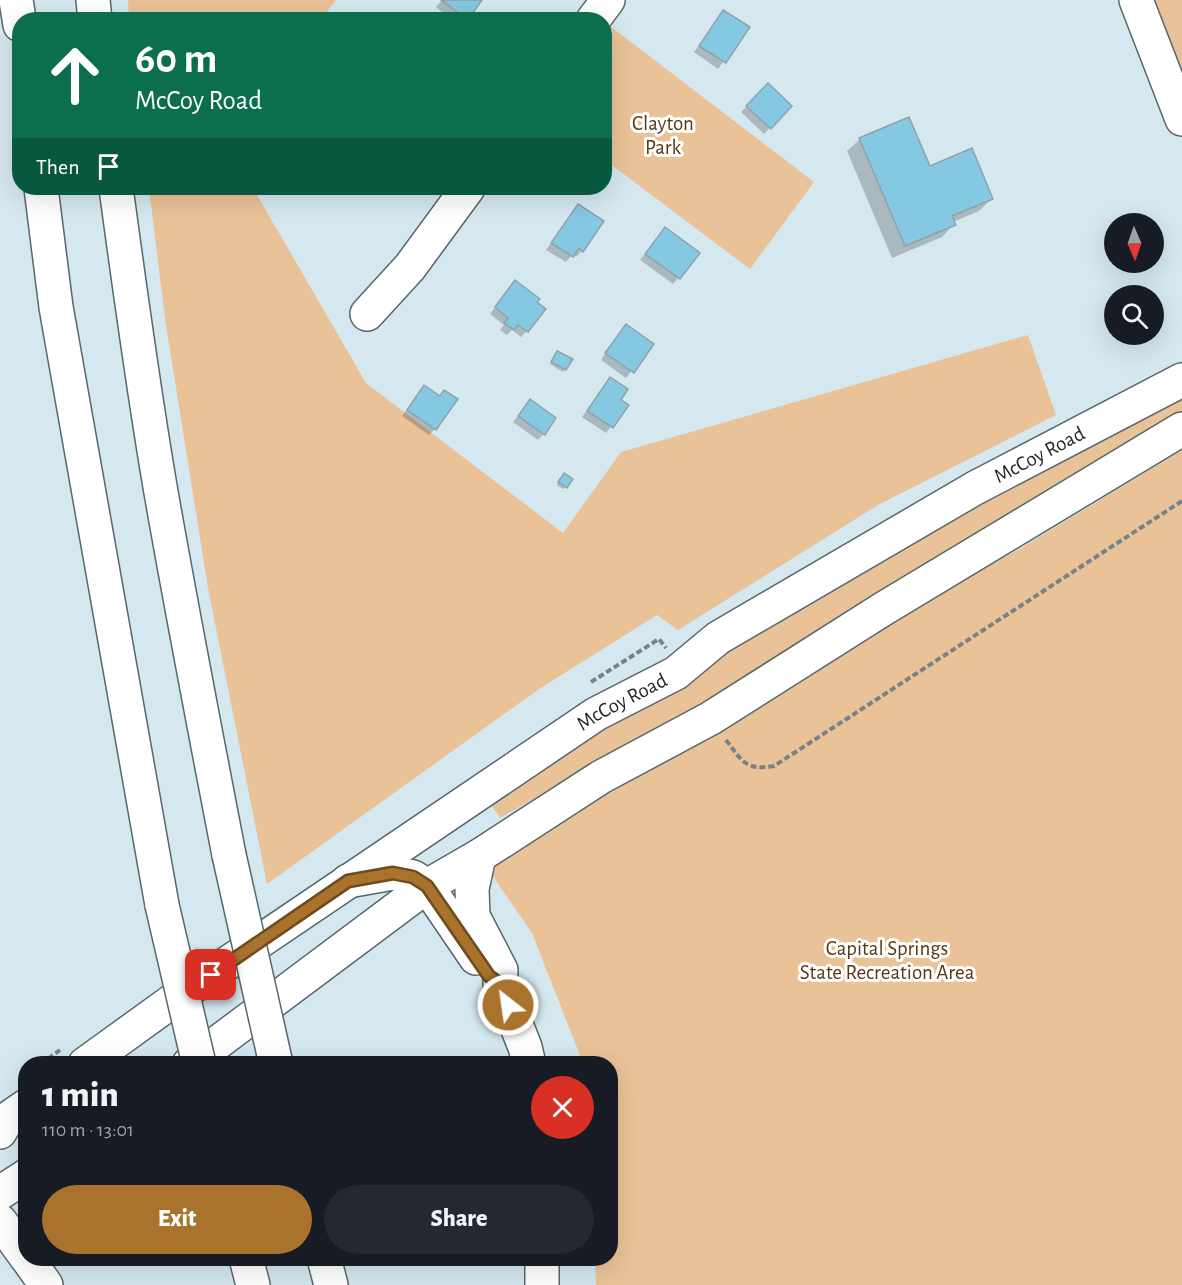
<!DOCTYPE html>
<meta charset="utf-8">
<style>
body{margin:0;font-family:"Alegreya Sans",sans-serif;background:#242831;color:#f1f3f6;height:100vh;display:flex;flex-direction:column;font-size:22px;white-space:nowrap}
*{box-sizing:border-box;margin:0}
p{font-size:20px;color:#9ea1a6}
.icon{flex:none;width:33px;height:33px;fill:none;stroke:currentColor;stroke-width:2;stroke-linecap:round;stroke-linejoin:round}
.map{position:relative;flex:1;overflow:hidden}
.sheet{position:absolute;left:18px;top:1056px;width:600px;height:210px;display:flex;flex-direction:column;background:#171b24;border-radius:24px;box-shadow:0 6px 24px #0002}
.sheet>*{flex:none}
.hud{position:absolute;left:12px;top:12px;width:600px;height:183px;border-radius:24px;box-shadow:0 6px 24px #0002;background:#0b6e4f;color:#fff;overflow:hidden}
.needle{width:39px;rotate:178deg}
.buttons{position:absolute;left:1104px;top:213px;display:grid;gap:12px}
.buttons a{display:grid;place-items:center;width:60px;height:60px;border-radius:50%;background:#171b24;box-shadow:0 6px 24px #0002;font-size:30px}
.pin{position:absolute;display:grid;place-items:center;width:51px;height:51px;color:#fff;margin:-26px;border-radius:12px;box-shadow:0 3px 9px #0006}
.me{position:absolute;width:66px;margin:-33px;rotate:330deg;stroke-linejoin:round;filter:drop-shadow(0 0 4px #0008)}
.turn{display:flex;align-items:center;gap:21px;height:126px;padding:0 24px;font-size:27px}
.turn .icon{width:78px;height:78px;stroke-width:2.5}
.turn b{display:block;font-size:42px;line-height:51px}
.then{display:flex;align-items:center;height:57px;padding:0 24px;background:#0003;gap:12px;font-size:22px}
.round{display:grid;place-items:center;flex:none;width:63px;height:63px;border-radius:32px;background:#242831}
.summary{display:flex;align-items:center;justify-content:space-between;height:102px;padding:0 24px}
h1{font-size:36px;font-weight:800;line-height:45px}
.action{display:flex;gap:12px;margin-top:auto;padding:12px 24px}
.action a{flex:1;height:69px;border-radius:36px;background:#a9732d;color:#fff;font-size:24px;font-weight:800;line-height:69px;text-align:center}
.action a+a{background:#242831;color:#f1f3f6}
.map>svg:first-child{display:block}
.green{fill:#eac297}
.shadow{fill:#0003}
.building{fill:#85c8e1;stroke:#91a2a9;stroke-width:1.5}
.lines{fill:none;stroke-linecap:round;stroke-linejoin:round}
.minor-casing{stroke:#56676d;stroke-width:36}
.highway-casing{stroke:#56676d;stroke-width:36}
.path{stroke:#778388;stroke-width:4;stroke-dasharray:6 3;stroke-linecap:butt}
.minor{stroke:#fff;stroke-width:33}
.highway{stroke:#fff;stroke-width:33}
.highway-bridge-casing{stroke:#56676d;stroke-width:36;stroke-linecap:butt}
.highway-bridge{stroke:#fff;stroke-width:33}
.route-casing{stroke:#6e4b1d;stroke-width:15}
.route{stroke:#a9732d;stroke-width:10}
.labels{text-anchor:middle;stroke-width:6;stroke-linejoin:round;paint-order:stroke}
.park-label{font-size:21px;fill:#563916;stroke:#fff}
.street-label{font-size:21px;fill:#202729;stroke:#fff}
</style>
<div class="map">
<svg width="1182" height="1285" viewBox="0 0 1182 1285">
<rect width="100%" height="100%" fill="#d5e8ef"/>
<g class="green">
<path d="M128 0H336L321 19 129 20Z"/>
<path d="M1154 0H1182V69Z"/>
<path d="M610 26 814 182 750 269 605 160 604 33Z"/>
<path d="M149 188H253L366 383 563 533 621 452 1028 335 1056 415 878 505 678 630 657 615 539 689 267 884 208 588 165 319Z"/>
<path d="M1182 380V413L850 620 500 818 482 791Z"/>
<path d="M1182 450V1285H596L595 1259 610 1258V1064L583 1063 532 933 487 868 494 856 865 635 1023 547Z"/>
</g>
<g class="shadow">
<path d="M442 0H481L466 20H452L436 7Z"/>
<path d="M724 12 748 28 718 69 694 52Z"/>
<path d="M768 85 790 106 764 134 741 112Z"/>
<path d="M860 139 929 168 992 198 979 211 953 222 954 224 942 237 892 258 847 151Z"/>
<path d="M578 206 582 251 576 257 573 254 566 262 546 250Z"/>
<path d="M665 229 698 253 673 284 640 260Z"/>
<path d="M510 288 527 331 521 337 512 330 507 335 500 330 504 325 490 314Z"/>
<path d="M620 332 652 345 626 378 601 360Z"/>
<path d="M555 355 565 369 563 372 550 364Z"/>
<path d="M610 379 618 400 626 406 606 433 582 417Z"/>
<path d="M424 387 439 397 444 392 435 429 429 435 402 416Z"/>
<path d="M530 401 544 434 538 440 513 422Z"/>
<path d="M562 477 565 487 563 489 557 485Z"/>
</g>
<g class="building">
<path d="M441 0H482L468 20Z"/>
<path d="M723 10 750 27 726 63 699 46Z"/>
<path d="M768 83 792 106 771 129 746 106Z"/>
<path d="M909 117 930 166 972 148 993 199 952 216 956 225 905 246 859 138Z"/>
<path d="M578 204 604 221 583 252 579 248 573 257 551 243Z"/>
<path d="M665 227 700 253 680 279 645 254Z"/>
<path d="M515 280 540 299 537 302 546 309 528 332 518 325 514 330 504 323 508 318 495 307Z"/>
<path d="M626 324 654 344 634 373 605 353Z"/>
<path d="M557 351 573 359 566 370 551 362Z"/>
<path d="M610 377 628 389 621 400 629 405 613 428 587 411Z"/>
<path d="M424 385 440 396 444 390 458 399 436 430 407 410Z"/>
<path d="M530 399 556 418 545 435 518 416Z"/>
<path d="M564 473 573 479 567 488 558 482Z"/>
</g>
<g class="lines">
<defs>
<g id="minor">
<path d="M1136 0 1182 119"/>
<path d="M593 20 608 0"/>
<path d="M367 314 410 267 468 188"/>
<path id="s1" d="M85 1064 182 994 596 714 676 673 718 638 975 488 1182 380"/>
<path d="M189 1064 427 886 479 856 601 777 711 718 883 609 1182 429"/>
<path d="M0 1124 26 1106"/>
<path d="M0 1193 26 1176"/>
</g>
<g id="highway">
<path d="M16 0 20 25"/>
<path d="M93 0 95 20"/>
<path d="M41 188 56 307 162 905"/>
<path d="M116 188C130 291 144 395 162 498 183 617 206 736 229 855"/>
<path d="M479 856 472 889 473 916 501 970 500 984 525 1047 529 1064"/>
<path d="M348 881 393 873 413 877 427 886 476 958"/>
<path d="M0 1132 7 1120"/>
<path d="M0 1221 26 1257"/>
<path d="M27 1258 46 1285"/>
<path d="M246 1258 253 1285"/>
<path d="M324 1258 331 1285"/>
<path d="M542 1258V1285"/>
</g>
</defs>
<use href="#minor" class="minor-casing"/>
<use href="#highway" class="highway-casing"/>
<g class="path">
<path d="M591 682 659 639 666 648"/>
<path d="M726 740C742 761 746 771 774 766L1182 501"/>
<path d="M41 1064 60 1050"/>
</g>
<use href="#minor" class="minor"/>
<use href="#highway" class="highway"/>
<defs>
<g id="highway-bridge">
<path d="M229 855 276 1064"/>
<path d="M162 905 199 1064"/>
</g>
</defs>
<use href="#highway-bridge" class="highway-bridge-casing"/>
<use href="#highway-bridge" class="highway-bridge"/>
</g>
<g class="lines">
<defs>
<path id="route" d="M211 975 348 881 393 873 413 877 427 886 489 976 500 984 508 1005"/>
</defs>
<use href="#route" class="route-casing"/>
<use href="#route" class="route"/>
</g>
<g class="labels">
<g class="park-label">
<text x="663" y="130">Clayton<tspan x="663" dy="24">Park</tspan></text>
<text x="887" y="955">Capital Springs<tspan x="887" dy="24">State Recreation Area</tspan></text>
</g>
<g class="street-label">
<text dy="7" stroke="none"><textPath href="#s1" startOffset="1134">McCoy Road</textPath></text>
<text dy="7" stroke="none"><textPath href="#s1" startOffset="648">McCoy Road</textPath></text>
</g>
</g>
</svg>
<div class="buttons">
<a><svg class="needle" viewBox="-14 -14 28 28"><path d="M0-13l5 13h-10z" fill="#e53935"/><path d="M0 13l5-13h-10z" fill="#9ea1a6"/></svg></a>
<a><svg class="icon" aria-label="search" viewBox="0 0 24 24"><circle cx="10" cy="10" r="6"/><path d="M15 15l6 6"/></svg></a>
</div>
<div class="pin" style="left:211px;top:975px;background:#d93025"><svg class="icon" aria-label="arrive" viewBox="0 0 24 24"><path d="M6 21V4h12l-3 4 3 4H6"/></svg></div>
<svg class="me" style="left:508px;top:1005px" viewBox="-20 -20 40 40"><circle r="17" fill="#a9732d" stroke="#fff" stroke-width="3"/><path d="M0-11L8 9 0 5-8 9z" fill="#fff"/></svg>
<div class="hud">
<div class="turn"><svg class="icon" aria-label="ahead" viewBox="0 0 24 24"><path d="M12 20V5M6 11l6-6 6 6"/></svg><div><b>60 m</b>McCoy Road</div></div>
<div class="then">Then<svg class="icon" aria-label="arrive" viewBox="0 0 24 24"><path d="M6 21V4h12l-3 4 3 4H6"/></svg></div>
</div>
<section class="sheet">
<div class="summary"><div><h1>1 min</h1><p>110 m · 13:01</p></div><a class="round" style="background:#d93025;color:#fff"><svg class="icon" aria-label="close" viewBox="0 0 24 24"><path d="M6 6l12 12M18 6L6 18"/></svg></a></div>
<div class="action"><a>Exit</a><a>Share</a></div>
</section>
</div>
